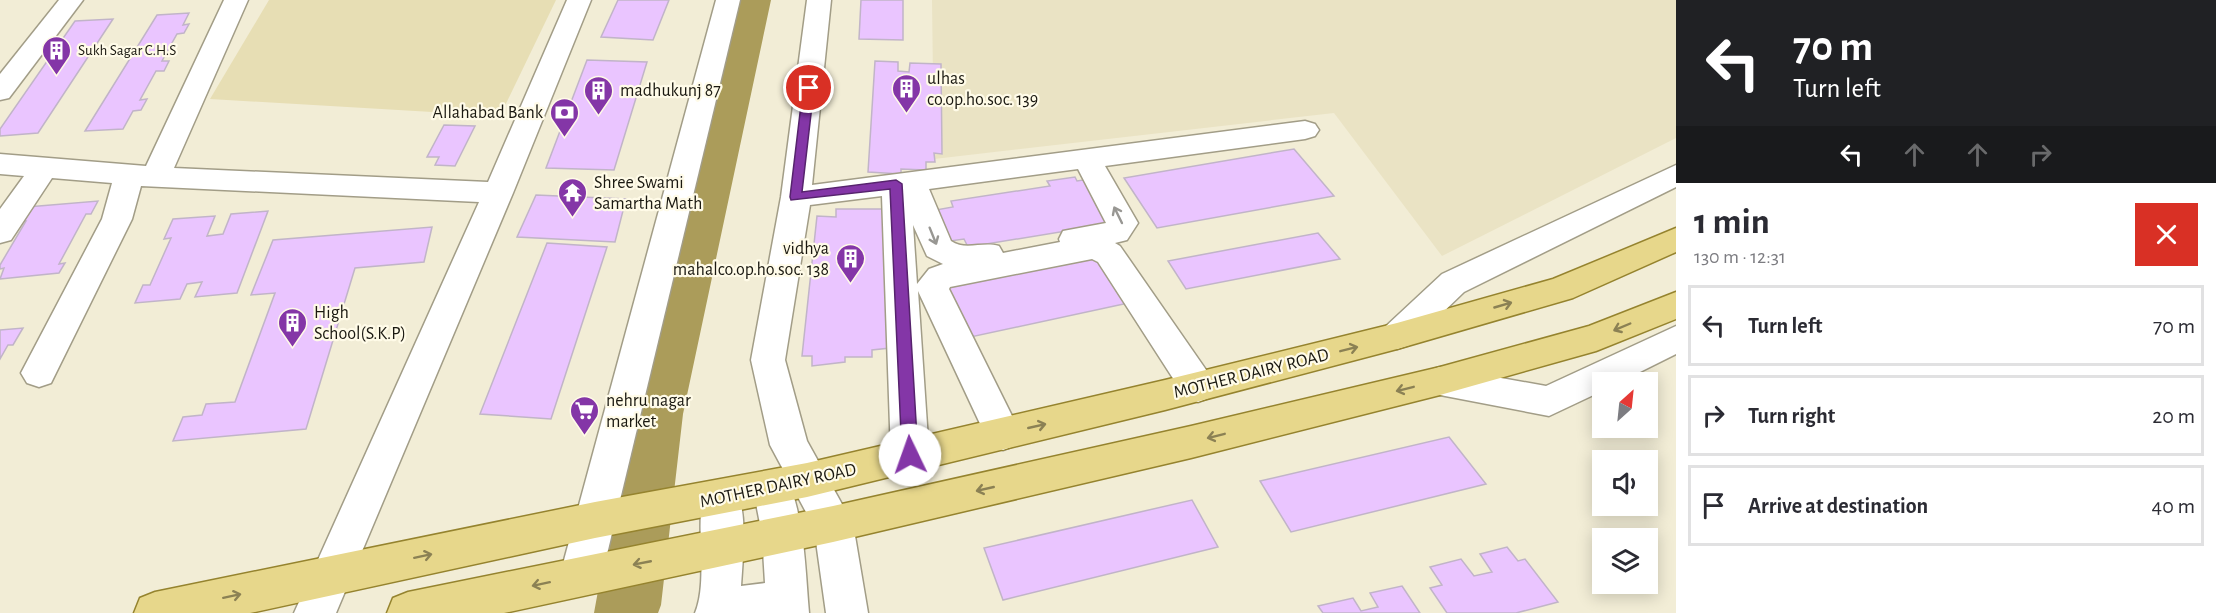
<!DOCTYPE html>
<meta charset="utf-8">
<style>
body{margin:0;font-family:"Alegreya Sans",sans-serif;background:#f7f7f7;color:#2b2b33;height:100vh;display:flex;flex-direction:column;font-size:22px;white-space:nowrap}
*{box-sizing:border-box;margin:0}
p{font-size:20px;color:#7c7c81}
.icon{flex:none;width:33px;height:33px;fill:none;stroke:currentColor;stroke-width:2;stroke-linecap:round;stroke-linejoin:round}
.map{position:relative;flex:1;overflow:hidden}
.sheet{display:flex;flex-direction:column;background:#fff;width:540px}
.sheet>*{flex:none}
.guide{background:#202124;color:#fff;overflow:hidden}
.needle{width:39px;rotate:27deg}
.tools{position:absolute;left:1592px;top:372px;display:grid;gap:12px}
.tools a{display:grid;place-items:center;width:66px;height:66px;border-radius:0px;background:#fff;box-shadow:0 3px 15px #0003;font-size:30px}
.pin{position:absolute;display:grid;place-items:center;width:51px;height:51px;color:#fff;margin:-26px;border:3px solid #fff;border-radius:50%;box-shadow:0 2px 6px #0007}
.me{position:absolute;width:66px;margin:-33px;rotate:357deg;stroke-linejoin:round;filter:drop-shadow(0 0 4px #0008)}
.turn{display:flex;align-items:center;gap:21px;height:126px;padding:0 18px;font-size:27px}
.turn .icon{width:78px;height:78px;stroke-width:2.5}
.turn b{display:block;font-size:42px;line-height:51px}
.lanes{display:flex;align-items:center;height:57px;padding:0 18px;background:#0003;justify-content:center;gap:30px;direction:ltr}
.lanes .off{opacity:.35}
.round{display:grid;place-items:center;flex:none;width:63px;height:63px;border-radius:0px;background:#f7f7f7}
.headline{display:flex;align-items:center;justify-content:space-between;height:102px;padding:0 18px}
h1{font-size:36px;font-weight:700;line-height:45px}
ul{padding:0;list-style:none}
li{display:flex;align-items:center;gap:18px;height:81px;margin:0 12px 9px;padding:0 6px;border:3px solid #e1e1e2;border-radius:0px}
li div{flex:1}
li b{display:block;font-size:22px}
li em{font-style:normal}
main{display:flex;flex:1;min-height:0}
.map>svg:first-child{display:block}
.built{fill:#eae3c4}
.green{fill:#e7deb4}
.water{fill:#ab9c5a}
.building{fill:#eac5ff;stroke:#c1b4c8;stroke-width:1.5}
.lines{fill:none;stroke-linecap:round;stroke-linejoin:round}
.minor-casing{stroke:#a29d87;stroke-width:3}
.major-casing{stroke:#95832e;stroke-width:3}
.minor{fill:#fff;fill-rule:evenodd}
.major{fill:#e7d78b;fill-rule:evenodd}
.oneway{stroke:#989793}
.oneway2{stroke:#8b8154}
.route{fill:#8436a7;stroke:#56236d;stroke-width:1.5}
.labels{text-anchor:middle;stroke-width:4.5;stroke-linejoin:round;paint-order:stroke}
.far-poi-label{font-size:15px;fill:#1a1810;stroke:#fffbe8;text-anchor:start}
.poi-label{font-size:18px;fill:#1a1810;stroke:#fffbe8;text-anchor:start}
.street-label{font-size:18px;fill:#1a1810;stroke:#fffbe8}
</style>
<main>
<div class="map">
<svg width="1676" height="613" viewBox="0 0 1676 613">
<rect width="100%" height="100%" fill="#f2edd6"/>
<path class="built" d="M932 0H1676V138L1442 256 1334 113 934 159Z"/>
<path class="green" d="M269 0H556L500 116 210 99Z"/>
<path class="water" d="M737 0H771L683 414 661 605 658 613H594L625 443Z"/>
<g class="building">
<path d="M618 0H669L653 40 601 37Z"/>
<path d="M861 0H903V40L859 39Z"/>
<path d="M189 13 183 25 189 24 184 33 177 34 162 61H169L164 71H156L140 100 147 99 141 110 133 111 123 129 85 131 157 15Z"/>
<path d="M113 19 38 133 0 136V129L75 21Z"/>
<path d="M587 60 647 62 614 170 546 168Z"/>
<path d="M875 61 898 62V71L909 72 910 63 941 64 942 154 934 153 935 162H926V170L901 169V174L868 172Z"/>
<path d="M444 125 475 126 455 166 435 165 439 157H427Z"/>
<path d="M1294 149 1334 196 1157 228 1124 178Z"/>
<path d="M1075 177 1077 181 1090 179 1115 223 968 247 964 239 943 242 930 211 953 207 951 201 1050 186 1047 181Z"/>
<path d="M536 195 626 199 615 242 517 237Z"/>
<path d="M98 201 91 214H86L59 264 65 263 59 273 0 279 4 268 0 269V265L26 221H18L27 207Z"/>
<path d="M836 209H891L890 348 872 350V357H845V362L812 366V356H802L817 216 836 217Z"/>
<path d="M268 211 237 293 195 297 202 282 187 284 180 299 135 303 143 285H150L171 238 164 239 173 219 215 216 207 236 223 234 231 214Z"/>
<path d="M432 227 424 262 355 268 306 429 173 441 183 417 202 415 206 404 235 402 275 293 251 295 273 240Z"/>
<path d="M1318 233 1340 259 1186 289 1168 261Z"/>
<path d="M547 243 607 247 551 419 480 414Z"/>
<path d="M1101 252 1133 302 966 338 942 282Z"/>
<path d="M23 328 13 345H8L0 359V330Z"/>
<path d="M1449 437 1486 484 1291 532 1260 481Z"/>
<path d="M1192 500 1218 547 1003 600 984 548Z"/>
<path d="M1507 547 1518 561 1525 559 1558 602 1516 613H1447L1430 588 1442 585 1430 567 1461 559 1474 576 1492 572 1480 554Z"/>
<path d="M1402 586 1420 613H1323L1318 606 1353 598 1361 611 1378 607 1370 593Z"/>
</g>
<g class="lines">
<defs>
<g id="minor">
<path d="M59 0H83L9 98 0 100V74Z"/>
<path d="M224 0H248L174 168 488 182 567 0H591L513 193 336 613H294L479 202 141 186 132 219 51 383 39 387 27 383 21 373 102 219 112 183 52 178 11 240 0 243V209L24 176 0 174V154L146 166Z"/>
<path d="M716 0H740L602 575 596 589 581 595 566 589 560 575Z"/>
<path d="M807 0H831L812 185 1305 121 1315 124 1319 130 1315 136 1305 139 1105 166 1138 223 1127 240 1115 243 1120 246 1211 377 1216 387 1211 397 1198 402 1185 397 1098 262 1092 259 950 287 949 289 1021 434 1016 445 1003 450 990 445 918 291 929 455 923 467 910 471 897 467 891 455 882 196 810 205 785 360 807 441 853 524 868 613H826L814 527 770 445 751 360 781 197ZM1078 169 1106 223 1063 231 1059 239 1060 242 1003 253 999 246C983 241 965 251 951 241L929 189ZM913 225 927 256 943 264 929 269 917 284Z"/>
<path d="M1676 165V187L1464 292 1409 345 1397 349 1385 345 1380 336 1385 327 1442 274Z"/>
<path d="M1676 326V354L1620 382H1602V391L1549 416 1440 395 1428 391 1422 381 1428 371 1440 367 1546 386Z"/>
<path d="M772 471 786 476C805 518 805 568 809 613H695C710 577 692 517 707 485L721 480 735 485C748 514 743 554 741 586L765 583 762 534 753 488 758 476Z"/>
</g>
<g id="major">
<path d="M1676 228V252L1573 298 1397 349 1165 410 807 497 595 538 250 613H134L140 598 155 592 595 502 807 463 1165 380 1397 323 1553 279Z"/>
<path d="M1676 292V319L1596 351 1440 395 1191 458 833 542 504 613H387L393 598 408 592 833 506 1191 426 1440 367 1589 326Z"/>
</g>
</defs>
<use href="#minor" class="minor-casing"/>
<use href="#major" class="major-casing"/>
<use href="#minor" class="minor"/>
<use href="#major" class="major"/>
</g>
<defs><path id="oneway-shaft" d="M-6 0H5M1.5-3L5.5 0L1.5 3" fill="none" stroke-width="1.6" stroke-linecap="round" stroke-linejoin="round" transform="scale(1.5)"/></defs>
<g class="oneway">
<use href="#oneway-shaft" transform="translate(1118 215) rotate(-116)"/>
<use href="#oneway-shaft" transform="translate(933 236) rotate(68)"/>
</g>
<g class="oneway2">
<use href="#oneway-shaft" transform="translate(1503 305) rotate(-16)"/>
<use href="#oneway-shaft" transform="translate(1622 327) rotate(157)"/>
<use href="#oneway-shaft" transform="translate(1349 349) rotate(-14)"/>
<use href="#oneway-shaft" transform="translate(1405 389) rotate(166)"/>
<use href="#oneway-shaft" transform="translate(1037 426) rotate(-13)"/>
<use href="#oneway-shaft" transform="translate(1216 436) rotate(166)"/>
<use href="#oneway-shaft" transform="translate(985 489) rotate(167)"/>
<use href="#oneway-shaft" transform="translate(423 556) rotate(-12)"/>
<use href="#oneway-shaft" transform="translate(642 563) rotate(169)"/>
<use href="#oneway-shaft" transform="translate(541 584) rotate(168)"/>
<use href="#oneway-shaft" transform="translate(232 596) rotate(-12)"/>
</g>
<path class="route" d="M809 84 814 88 802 192 896 180 902 184 918 455 915 460 910 462 904 460 902 455 890 189 791 200 790 197 803 88Z"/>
<defs>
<symbol id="building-pin" viewBox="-11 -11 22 30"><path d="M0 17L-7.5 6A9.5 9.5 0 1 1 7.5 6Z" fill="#8436a7" stroke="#fffbe8"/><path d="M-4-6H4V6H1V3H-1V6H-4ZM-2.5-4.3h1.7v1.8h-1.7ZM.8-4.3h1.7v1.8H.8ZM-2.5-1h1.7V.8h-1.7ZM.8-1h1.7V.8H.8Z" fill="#fff"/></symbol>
<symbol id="bank-pin" viewBox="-11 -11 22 30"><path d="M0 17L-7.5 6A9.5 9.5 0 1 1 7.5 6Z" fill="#8436a7" stroke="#fffbe8"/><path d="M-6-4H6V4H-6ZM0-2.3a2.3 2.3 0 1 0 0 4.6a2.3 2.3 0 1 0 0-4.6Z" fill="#fff"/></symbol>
<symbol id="temple-pin" viewBox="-11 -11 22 30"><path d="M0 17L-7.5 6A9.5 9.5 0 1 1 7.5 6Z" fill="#8436a7" stroke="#fffbe8"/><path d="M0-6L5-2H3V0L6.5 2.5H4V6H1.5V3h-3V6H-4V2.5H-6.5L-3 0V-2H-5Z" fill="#fff"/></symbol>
<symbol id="supermarket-pin" viewBox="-11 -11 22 30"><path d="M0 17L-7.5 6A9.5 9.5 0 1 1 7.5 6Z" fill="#8436a7" stroke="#fffbe8"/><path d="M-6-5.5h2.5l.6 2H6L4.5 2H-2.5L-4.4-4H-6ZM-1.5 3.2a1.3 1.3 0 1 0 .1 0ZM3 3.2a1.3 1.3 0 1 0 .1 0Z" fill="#fff"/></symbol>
</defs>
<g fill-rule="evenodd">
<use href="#building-pin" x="40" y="34" width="33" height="45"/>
<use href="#building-pin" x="890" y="72" width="33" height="45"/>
<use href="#building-pin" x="582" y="74" width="33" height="45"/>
<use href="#bank-pin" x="548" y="96" width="33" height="45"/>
<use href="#temple-pin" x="556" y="176" width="33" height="45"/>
<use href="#building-pin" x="834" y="242" width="33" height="45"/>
<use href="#building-pin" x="276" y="306" width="33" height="45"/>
<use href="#supermarket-pin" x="568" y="394" width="33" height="45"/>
</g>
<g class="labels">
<g class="far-poi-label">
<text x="78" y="55">Sukh Sagar C.H.S</text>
</g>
<g class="poi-label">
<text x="927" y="84">ulhas<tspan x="927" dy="21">co.op.ho.soc. 139</tspan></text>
<text x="620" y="96">madhukunj 87</text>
<text x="543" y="118" text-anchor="end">Allahabad Bank</text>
<text x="594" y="188">Shree Swami<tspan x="594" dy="21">Samartha Math</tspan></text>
<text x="829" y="254" text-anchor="end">vidhya<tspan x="829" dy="21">mahalco.op.ho.soc. 138</tspan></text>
<text x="314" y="318">High<tspan x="314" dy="21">School(S.K.P)</tspan></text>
<text x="606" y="406">nehru nagar<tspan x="606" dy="21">market</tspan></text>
</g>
<g class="street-label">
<text transform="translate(1251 373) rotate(-14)" y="6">MOTHER DAIRY ROAD</text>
<text transform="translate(778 485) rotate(-12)" y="6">MOTHER DAIRY ROAD</text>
</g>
</g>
</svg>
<div class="tools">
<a><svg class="needle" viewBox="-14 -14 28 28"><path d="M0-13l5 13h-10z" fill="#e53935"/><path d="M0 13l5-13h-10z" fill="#7c7c81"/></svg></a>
<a><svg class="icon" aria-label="sound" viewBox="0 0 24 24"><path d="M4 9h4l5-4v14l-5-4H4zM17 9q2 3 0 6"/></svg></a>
<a><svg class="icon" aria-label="layers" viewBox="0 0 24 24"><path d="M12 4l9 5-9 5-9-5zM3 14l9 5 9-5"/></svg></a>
</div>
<div class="pin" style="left:809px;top:88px;background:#d93025"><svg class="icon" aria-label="arrive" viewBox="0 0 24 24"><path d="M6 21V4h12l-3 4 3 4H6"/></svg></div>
<svg class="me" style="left:910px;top:455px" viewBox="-20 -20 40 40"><circle r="19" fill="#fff"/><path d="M0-13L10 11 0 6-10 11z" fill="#8436a7"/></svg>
</div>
<section class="sheet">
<div class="guide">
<div class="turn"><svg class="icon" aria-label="left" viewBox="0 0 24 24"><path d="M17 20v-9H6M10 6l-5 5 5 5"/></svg><div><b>70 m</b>Turn left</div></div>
<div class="lanes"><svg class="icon" aria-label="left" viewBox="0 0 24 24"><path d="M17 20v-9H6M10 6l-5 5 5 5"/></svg><svg class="icon off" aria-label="ahead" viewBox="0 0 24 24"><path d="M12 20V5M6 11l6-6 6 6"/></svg><svg class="icon off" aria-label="ahead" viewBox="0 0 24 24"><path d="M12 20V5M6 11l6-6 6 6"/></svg><svg class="icon off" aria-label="right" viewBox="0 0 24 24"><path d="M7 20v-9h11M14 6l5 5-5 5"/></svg></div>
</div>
<div class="headline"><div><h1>1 min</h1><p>130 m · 12:31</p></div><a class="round" style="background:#d93025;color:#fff"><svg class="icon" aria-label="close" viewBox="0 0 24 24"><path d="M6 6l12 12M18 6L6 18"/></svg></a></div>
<ul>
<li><svg class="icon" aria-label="left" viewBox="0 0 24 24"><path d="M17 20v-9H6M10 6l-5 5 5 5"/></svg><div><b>Turn left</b></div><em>70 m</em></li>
<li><svg class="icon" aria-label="right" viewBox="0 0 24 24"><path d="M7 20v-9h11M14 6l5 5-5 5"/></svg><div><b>Turn right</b></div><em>20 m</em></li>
<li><svg class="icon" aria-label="arrive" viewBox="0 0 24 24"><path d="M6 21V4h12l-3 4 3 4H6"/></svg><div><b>Arrive at destination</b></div><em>40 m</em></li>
</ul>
</section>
</main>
